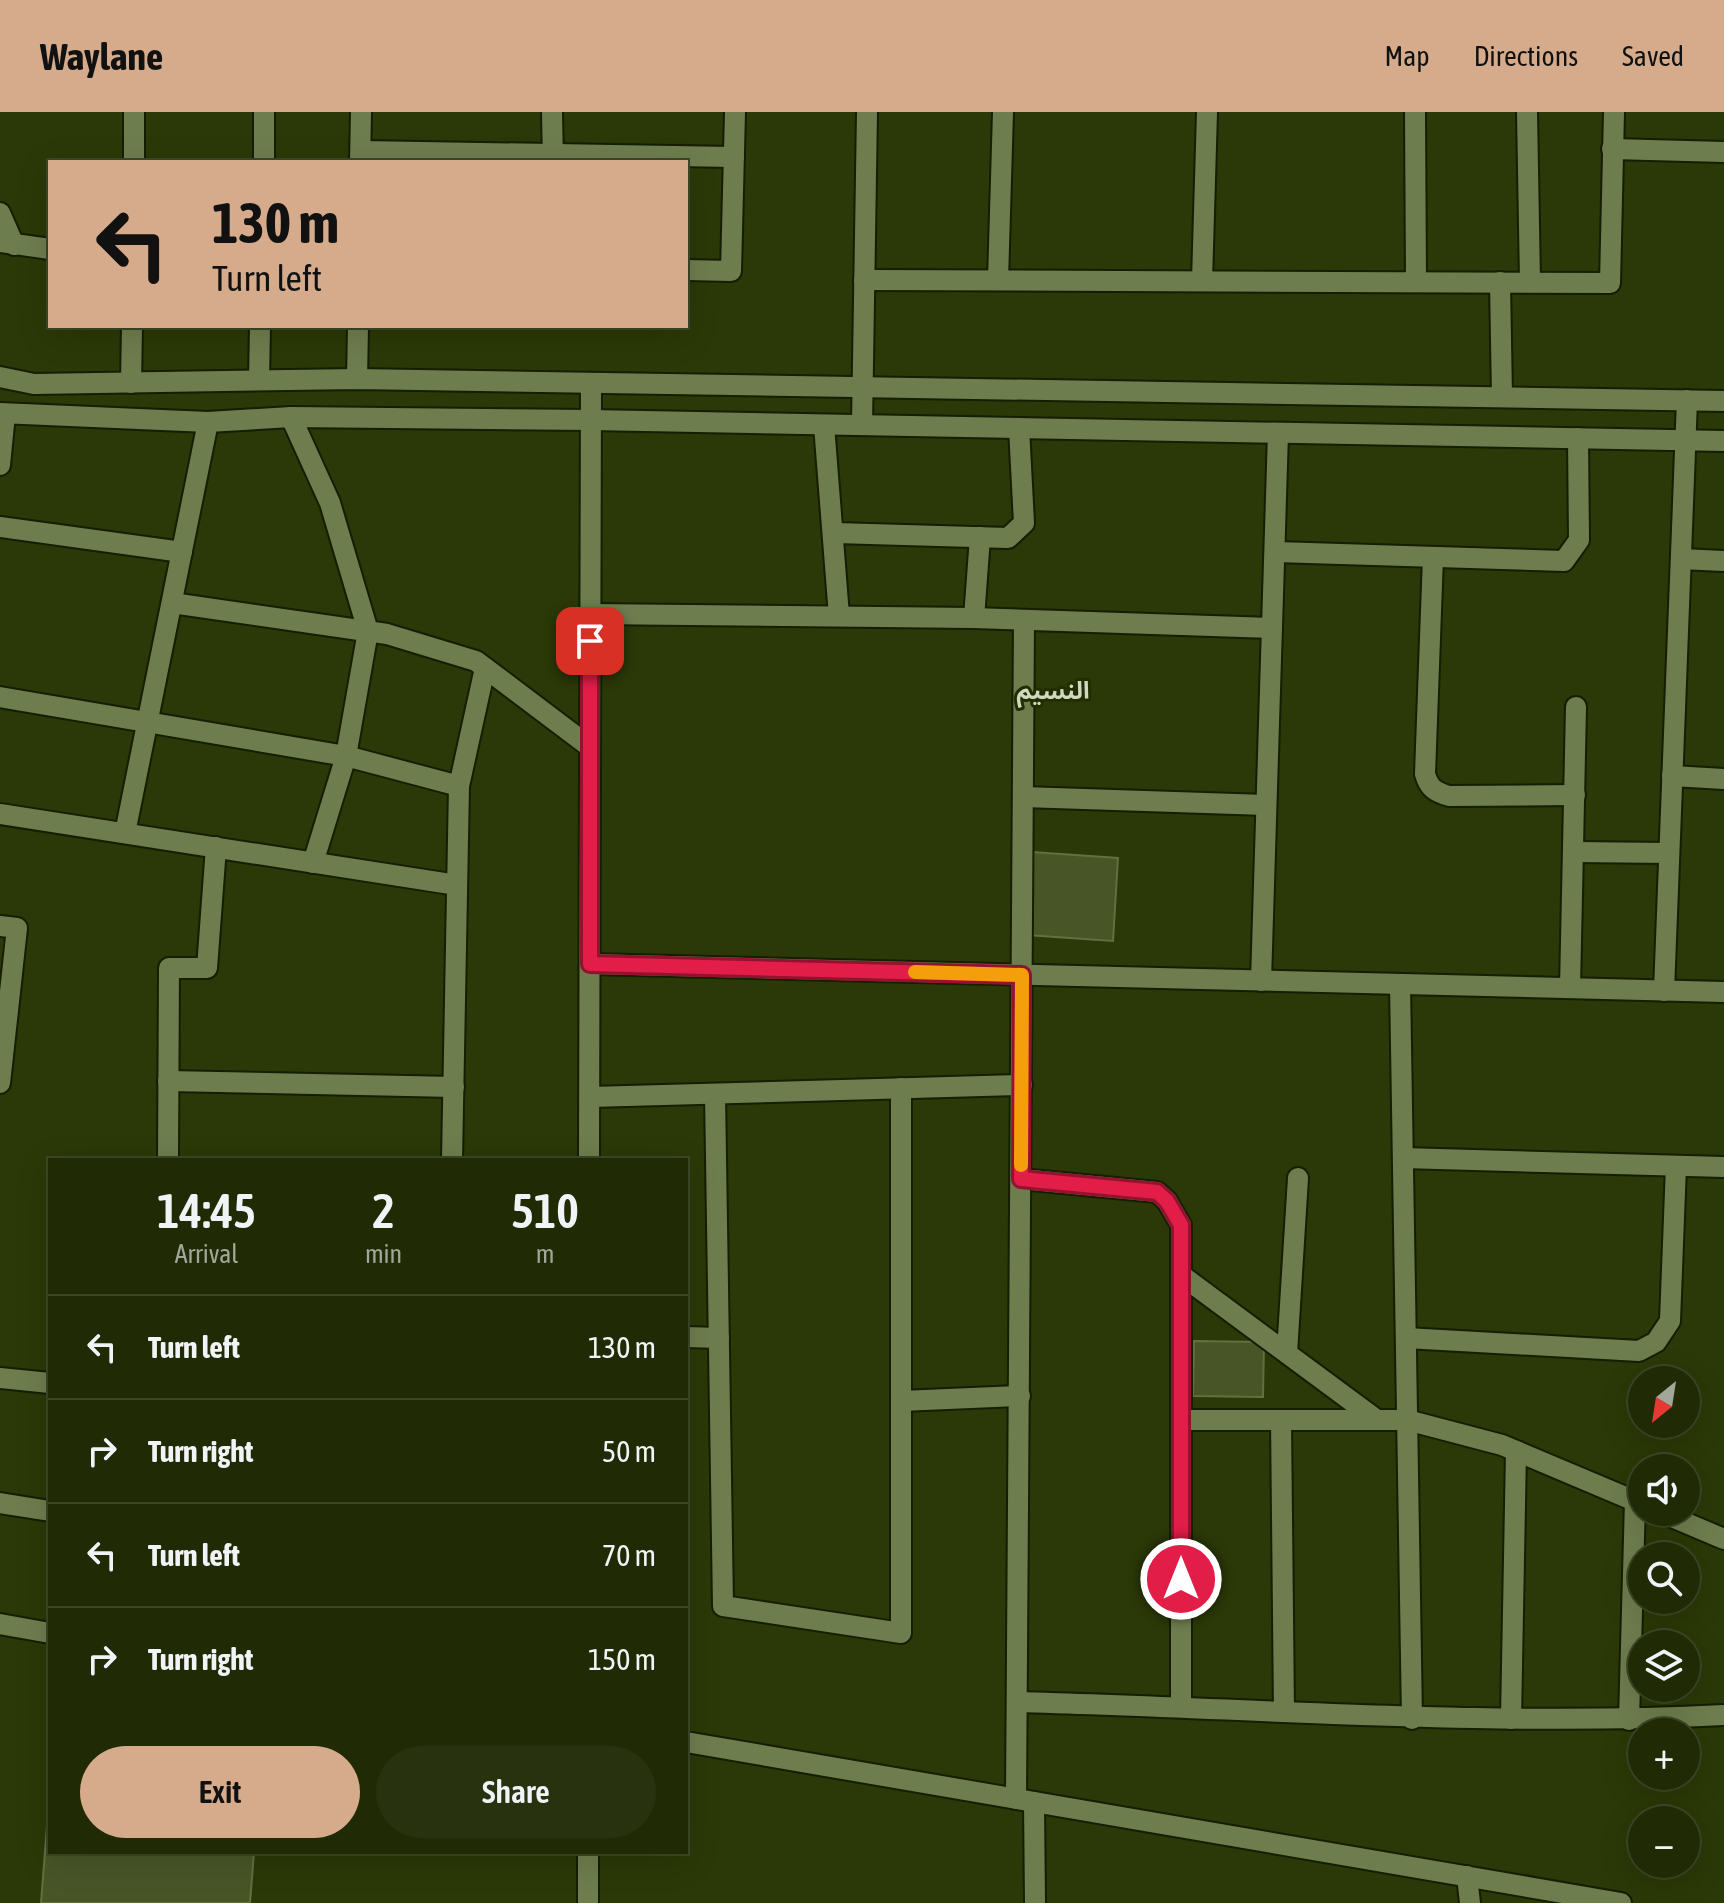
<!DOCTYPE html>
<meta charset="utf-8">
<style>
body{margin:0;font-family:"Asap Condensed","Noto Sans Arabic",sans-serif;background:#28320f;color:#f1f3f6;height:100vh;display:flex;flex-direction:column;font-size:30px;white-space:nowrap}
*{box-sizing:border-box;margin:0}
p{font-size:26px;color:#a2a79a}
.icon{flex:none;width:44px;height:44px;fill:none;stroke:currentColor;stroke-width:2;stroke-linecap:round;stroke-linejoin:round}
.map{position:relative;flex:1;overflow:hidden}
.side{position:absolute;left:48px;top:1046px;width:640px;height:696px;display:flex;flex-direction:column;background:#202a05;border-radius:0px;box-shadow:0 8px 32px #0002,0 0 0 2px #3d4627}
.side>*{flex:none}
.guide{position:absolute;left:48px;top:48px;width:640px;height:168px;border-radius:0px;box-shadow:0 8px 32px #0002,0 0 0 2px #3d4627;background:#d6ab8b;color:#111;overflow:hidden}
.needle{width:52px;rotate:210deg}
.tools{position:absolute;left:1628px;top:1254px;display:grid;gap:16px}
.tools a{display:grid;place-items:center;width:72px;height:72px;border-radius:50%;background:#202a05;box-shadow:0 8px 32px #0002,0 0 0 2px #3d4627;font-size:40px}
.pin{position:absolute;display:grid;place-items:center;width:68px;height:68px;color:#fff;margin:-34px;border-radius:16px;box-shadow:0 4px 12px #0006}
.me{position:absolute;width:88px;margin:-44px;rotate:0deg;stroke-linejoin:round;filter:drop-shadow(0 0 6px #0008)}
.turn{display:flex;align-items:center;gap:28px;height:168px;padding:0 32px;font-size:36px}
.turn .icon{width:104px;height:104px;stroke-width:2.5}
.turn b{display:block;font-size:56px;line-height:68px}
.eta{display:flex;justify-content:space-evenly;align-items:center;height:136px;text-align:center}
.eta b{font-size:48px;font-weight:600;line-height:56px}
.cta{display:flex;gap:16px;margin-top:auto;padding:16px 32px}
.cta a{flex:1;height:92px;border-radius:48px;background:#d6ab8b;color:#111;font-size:32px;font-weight:600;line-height:92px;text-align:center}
.cta a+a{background:#28320f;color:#f1f3f6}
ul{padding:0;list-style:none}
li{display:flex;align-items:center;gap:24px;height:104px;padding:0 32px;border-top:2px solid #3d4627}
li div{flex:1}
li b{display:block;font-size:30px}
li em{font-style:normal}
header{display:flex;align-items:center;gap:48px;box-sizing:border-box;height:112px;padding:0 40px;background:#d6ab8b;color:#111}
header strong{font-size:38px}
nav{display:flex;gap:44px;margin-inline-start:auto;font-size:28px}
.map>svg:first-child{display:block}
.building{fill:#475527;stroke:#617041;stroke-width:2}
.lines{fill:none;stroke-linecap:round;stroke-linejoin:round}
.minor-casing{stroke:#151e00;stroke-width:24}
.minor{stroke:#6e7d4e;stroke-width:20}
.route-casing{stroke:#92132f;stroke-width:20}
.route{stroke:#e11d48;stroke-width:14}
.slow{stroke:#f59e0b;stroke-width:14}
.labels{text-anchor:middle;stroke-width:6;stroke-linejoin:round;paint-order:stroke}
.neighbourhood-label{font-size:24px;font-weight:bold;fill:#d0d9c0;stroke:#222e00}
</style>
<header>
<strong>Waylane</strong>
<nav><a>Map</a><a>Directions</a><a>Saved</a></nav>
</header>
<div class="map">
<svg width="1724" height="1791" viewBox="0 0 1724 1791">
<rect width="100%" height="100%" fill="#2b3807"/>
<g class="building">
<path d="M1032 740 1118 746 1113 829 1027 823Z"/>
<path d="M1194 1229 1264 1230 1263 1285 1193 1284Z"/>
<path d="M50 1675V1740H254L250 1791H41Z"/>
</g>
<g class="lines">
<defs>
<g id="minor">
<path d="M552 0 553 50"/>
<path d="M1415 0 1416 170"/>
<path d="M1527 0 1530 170"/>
<path d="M1612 37 1724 40"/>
<path d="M361 39 734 45"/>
<path d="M134 50V0"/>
<path d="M264 50V0"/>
<path d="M360 50 361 0"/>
<path d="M0 101 14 133"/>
<path d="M0 130 50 137"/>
<path d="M686 158 731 159 735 0"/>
<path d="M864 168 1610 171 1614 0"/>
<path d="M998 168 1003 0"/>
<path d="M1202 169 1207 0"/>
<path d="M1500 170 1502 285"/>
<path d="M0 265 34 272 357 267 1724 289"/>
<path d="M357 267 358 214"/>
<path d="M259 268 260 214"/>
<path d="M131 271 132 214"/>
<path d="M0 301 208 310 291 305 590 308 1724 329"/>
<path d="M291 305 330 391 368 519 346 644 313 751"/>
<path d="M824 313 839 504"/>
<path d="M862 313 867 0"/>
<path d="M0 353 5 302"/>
<path d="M0 415 182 440"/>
<path d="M835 421 1008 426 1024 411 1019 316"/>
<path d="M1276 440 1564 449 1579 428 1578 326"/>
<path d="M1433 445 1425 662C1429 676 1435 680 1449 684L1575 683"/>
<path d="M1681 447 1724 449"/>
<path d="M172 491 387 522 476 549 590 635"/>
<path d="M590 502 974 506 1272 516"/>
<path d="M974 506 980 425"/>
<path d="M0 585 346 644 459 674"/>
<path d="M1672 664 1724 667"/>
<path d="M1023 685 1266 693"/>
<path d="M0 702 457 773"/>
<path d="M125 721 208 310"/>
<path d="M1574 740 1669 741"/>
<path d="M0 814 17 816 0 971"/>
<path d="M590 852 1724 880"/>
<path d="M1261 869 1278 321"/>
<path d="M1400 872 1412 1607"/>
<path d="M1570 876 1576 595"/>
<path d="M1664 879 1687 288"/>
<path d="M168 969 454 975"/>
<path d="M715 982 723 1494 901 1521V976"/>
<path d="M590 985 1022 973"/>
<path d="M1403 1046 1724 1055"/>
<path d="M168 1048 169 856H207L216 735"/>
<path d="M452 1048 459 674 485 556"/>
<path d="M589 1048 591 271"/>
<path d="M1021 1067 1157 1080 1167 1089 1181 1113V1594"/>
<path d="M1181 1163 1377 1308"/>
<path d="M686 1225 719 1226"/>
<path d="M1406 1226 1639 1239 1656 1230 1670 1209 1676 1054"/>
<path d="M1287 1241 1298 1066"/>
<path d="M0 1266 50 1271"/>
<path d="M901 1289 1020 1284"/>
<path d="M1181 1308H1407L1502 1333 1642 1392"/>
<path d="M1281 1308 1284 1600"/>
<path d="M0 1391 50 1399"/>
<path d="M1660 1400 1724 1427"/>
<path d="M0 1512 50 1521"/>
<path d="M1017 1590C1253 1596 1488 1615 1724 1603"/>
<path d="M1511 1607 1516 1339"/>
<path d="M1629 1608 1635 1389"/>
<path d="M686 1630 1621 1791"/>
<path d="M1016 1687 1024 508"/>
<path d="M1034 1690 1035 1791"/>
<path d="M588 1740V1791"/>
<path d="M1467 1764 1470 1791"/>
</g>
</defs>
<use href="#minor" class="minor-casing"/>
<use href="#minor" class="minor"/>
</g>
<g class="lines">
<defs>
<path id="route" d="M590 529V852L1022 863 1021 1067 1157 1080 1167 1089 1181 1113V1467"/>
</defs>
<use href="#route" class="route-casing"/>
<use href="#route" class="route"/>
<path class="slow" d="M915 860 1022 863 1021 1053"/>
</g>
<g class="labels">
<g class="neighbourhood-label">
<text x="1053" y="587">النسيم</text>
</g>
</g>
</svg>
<div class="tools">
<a><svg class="needle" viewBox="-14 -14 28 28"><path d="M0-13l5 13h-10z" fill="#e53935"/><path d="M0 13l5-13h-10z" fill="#a2a79a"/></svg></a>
<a><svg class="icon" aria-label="sound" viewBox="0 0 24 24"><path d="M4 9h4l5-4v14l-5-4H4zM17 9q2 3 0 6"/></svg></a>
<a><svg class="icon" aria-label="search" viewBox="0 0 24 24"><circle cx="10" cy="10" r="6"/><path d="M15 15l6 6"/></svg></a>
<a><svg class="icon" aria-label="layers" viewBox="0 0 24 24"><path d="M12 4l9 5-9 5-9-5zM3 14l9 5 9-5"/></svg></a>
<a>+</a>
<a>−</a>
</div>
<div class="pin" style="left:590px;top:529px;background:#d93025"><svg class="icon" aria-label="arrive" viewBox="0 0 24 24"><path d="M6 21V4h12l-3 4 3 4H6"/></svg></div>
<svg class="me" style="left:1181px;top:1467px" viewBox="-20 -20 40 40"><circle r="17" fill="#e11d48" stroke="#fff" stroke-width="3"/><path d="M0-11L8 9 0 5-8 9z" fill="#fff"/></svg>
<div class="guide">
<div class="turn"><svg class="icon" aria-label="left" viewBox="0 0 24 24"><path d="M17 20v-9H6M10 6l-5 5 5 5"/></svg><div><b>130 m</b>Turn left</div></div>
</div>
<section class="side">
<div class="eta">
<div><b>14:45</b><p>Arrival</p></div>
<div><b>2</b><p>min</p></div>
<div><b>510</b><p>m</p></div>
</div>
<ul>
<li><svg class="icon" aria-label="left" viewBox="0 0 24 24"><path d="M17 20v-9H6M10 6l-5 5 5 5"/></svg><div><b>Turn left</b></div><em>130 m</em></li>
<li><svg class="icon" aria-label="right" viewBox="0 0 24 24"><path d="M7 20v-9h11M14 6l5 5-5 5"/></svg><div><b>Turn right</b></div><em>50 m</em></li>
<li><svg class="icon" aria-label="left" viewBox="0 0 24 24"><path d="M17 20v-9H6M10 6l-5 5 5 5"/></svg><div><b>Turn left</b></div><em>70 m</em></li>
<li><svg class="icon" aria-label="right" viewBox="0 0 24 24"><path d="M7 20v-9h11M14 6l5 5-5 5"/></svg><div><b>Turn right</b></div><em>150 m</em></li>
</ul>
<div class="cta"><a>Exit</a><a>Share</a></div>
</section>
</div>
